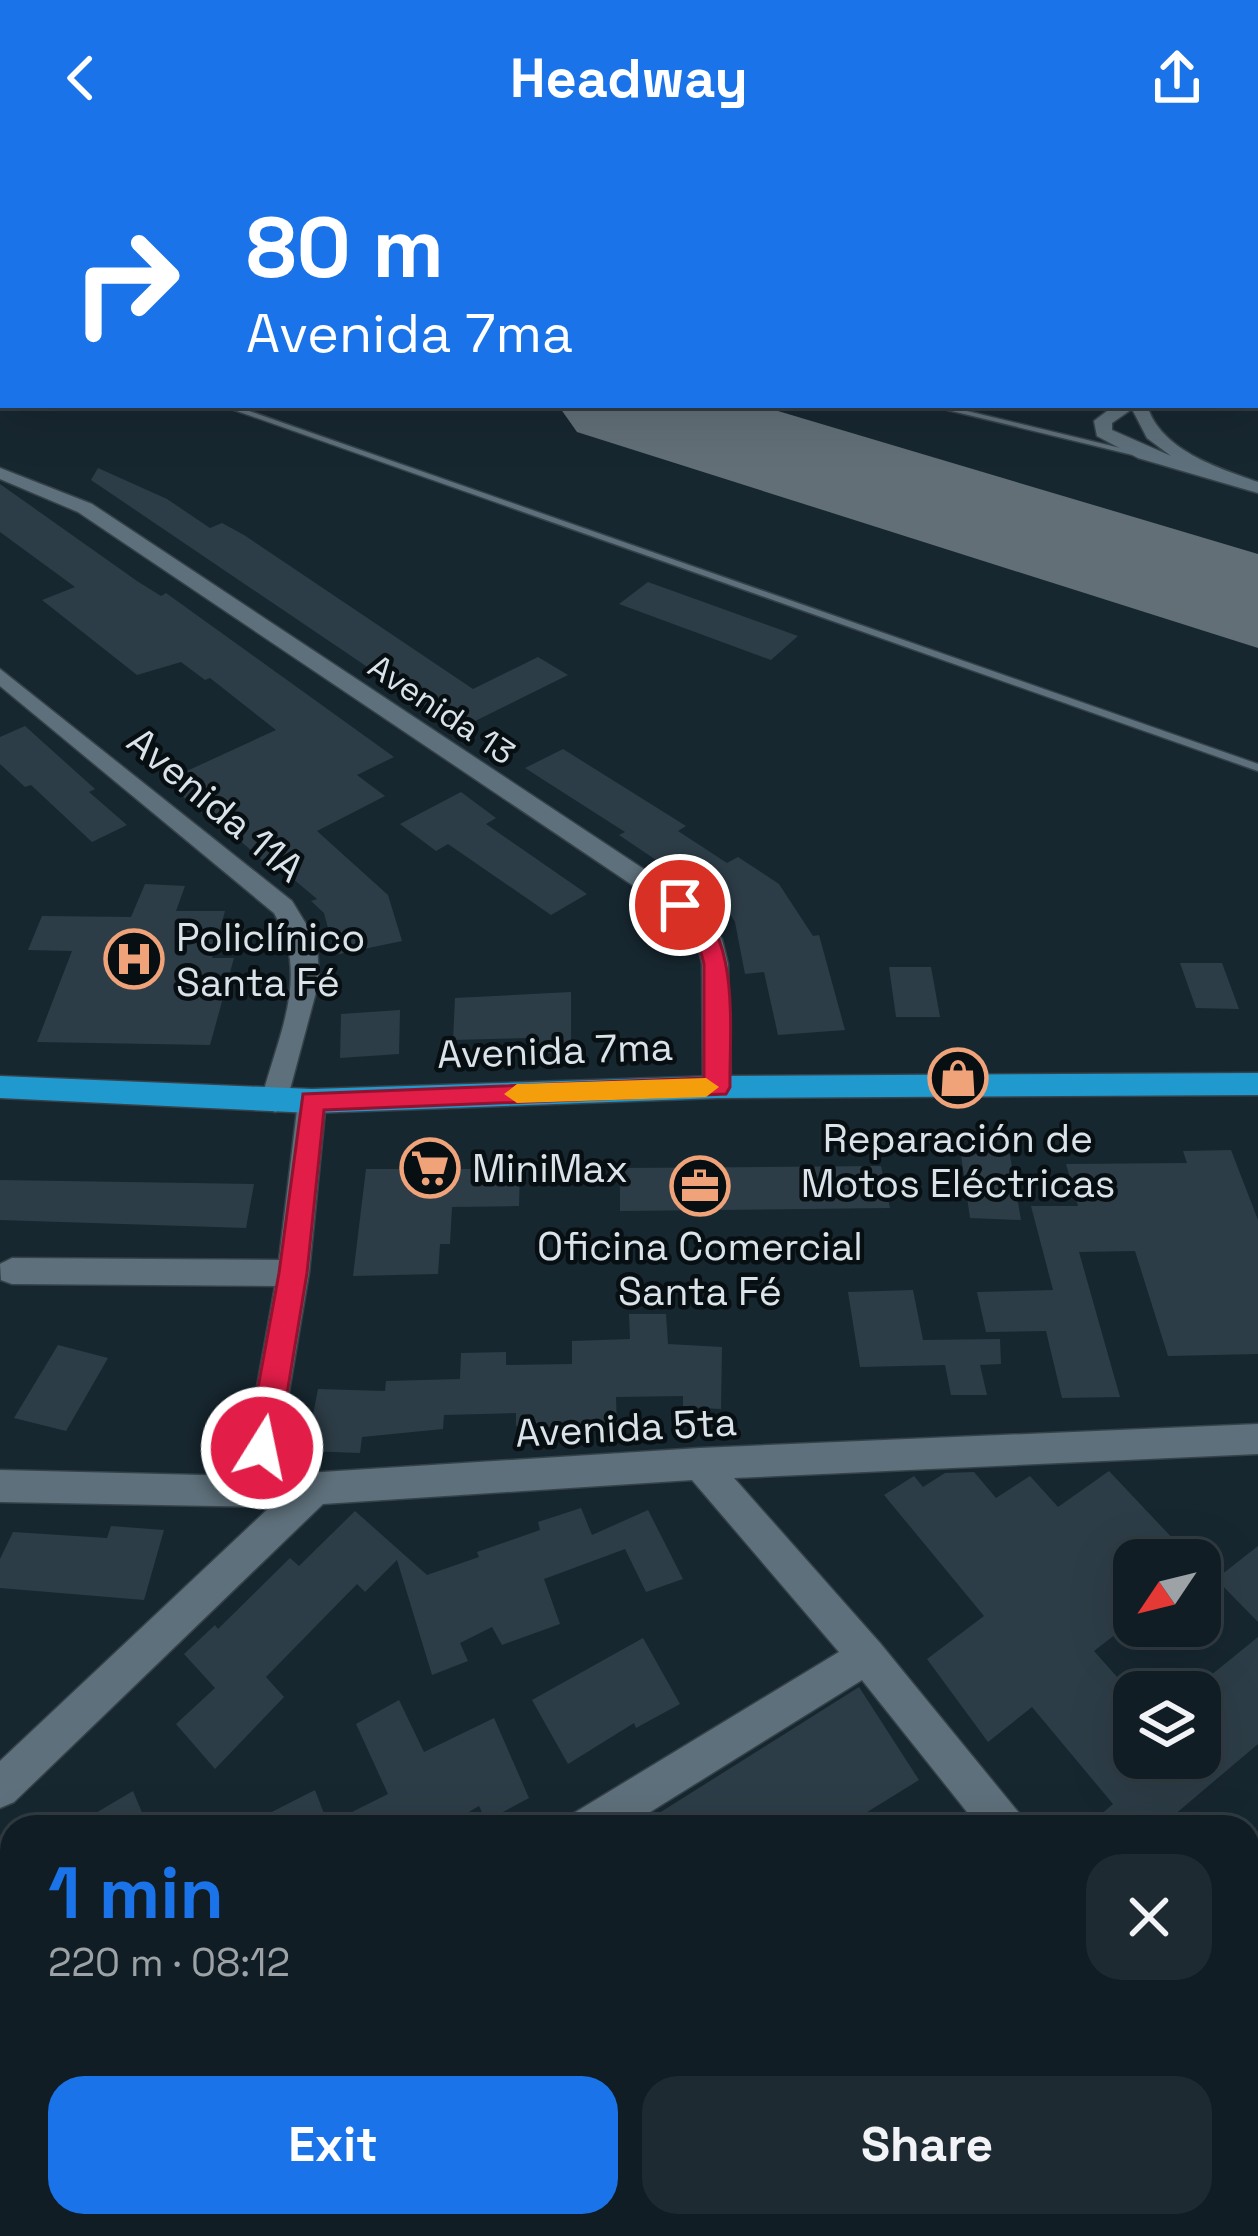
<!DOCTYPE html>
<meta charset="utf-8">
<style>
body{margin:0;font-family:"Space Grotesk",sans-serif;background:#1e2a31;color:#f1f3f6;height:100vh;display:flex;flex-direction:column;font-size:45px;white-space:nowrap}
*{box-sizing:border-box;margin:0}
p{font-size:39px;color:#9ca2a6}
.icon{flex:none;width:66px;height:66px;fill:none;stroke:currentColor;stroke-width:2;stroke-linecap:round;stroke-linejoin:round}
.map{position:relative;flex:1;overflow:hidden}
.details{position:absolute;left:0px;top:1659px;width:1260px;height:423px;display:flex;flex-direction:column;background:#111d24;border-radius:36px 36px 0 0;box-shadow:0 12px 48px #0002,0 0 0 3px #303b41}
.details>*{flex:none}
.banner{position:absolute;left:0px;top:0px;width:1260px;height:252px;box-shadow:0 12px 48px #0002,0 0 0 3px #303b41;background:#1a73e8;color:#fff;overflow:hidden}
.needle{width:78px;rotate:235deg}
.controls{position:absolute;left:1113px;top:1383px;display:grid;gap:24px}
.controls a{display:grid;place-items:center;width:108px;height:108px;border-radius:24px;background:#111d24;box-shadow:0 12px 48px #0002,0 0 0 3px #303b41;font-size:60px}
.pin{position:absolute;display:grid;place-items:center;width:102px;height:102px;color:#fff;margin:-51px;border:6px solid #fff;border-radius:50%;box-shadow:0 3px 12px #0007}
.me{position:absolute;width:132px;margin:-66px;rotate:10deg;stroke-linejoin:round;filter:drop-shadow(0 0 9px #0008)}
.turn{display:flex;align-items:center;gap:42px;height:252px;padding:0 48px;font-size:54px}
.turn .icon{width:156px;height:156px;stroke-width:2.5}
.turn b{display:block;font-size:84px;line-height:102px}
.round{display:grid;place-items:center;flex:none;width:126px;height:126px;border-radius:36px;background:#1e2a31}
.head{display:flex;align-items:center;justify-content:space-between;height:204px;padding:0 48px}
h1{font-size:72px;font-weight:600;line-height:90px;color:#1a73e8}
.cta{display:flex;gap:24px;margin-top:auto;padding:24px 48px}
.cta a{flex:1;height:138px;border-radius:36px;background:#1a73e8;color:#fff;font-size:48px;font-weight:600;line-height:138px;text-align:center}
.cta a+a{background:#1e2a31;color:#f1f3f6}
header{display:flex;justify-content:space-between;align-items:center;height:156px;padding:0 48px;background:#1a73e8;color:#fff;font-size:54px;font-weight:600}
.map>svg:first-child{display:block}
.green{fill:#653e29}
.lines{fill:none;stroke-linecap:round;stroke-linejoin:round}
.runway{fill:#626f77;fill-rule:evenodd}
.building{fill:#2d3d47}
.service-casing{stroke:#36424a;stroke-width:3}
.minor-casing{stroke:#36424a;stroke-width:3}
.trunk-casing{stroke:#36424a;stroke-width:3}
.service{fill:#5e707b;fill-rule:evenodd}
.minor{fill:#5e707b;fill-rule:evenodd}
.trunk{fill:#2099ce;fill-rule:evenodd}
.route{fill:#e11d48;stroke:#92132f;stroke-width:3}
.slow{fill:#f59e0b}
.labels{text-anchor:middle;stroke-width:9;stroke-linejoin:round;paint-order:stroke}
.far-street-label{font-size:33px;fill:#d9e3e9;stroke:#080f13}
.street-label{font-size:39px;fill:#d9e3e9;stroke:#080f13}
.poi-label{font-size:39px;fill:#d9e3e9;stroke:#080f13;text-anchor:start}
</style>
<header><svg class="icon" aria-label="back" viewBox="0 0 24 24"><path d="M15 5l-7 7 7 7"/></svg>Headway<svg class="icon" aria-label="share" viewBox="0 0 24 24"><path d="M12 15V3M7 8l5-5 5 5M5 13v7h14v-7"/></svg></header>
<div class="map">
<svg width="1258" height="2080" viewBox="0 0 1258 2080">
<rect width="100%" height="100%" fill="#172730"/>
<path class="green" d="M723 0H1258V18L1257 3Z"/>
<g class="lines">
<g class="runway">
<path d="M0 25 3 26V88L0 87Z"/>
<path d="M558 249H758L1258 398V492L577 276Z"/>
</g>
</g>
<g class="building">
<path d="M98 312 167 343 210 372 222 367 244 379 473 533 538 501 568 519 459 573 91 324Z"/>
<path d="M0 328 137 425 161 440 166 437 394 601 357 619 385 640 317 675 388 739 402 785 335 799 324 757 311 745 317 743 267 701 262 704 227 673 223 675 165 625 276 574 210 522 205 524 181 506 137 519 42 444 75 431 0 376Z"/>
<path d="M648 426 798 480 771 504 619 448Z"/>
<path d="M25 570 95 633 89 636 127 669 92 686 31 629 25 631 0 608V581Z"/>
<path d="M563 593 686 670 678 675 727 707 738 701 779 728 813 780 819 779 845 874 778 879 764 816 745 818 735 766 726 752 687 724 681 727 651 707 656 704 619 679 625 676 525 612Z"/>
<path d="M461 636 496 662 486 668 587 738 551 759 448 688 436 695 400 668Z"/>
<path d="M145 728 185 730 176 755H225L212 802H234L210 889 37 886 72 795 28 794 42 760 131 761Z"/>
<path d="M1180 807H1222L1239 853 1196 852Z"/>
<path d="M889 811H931L940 861H896Z"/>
<path d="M571 836V897L532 898V882L453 884 455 842Z"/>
<path d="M400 854 399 898 340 902 341 858Z"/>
<path d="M960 992 1009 994 1021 1064 970 1062Z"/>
<path d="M1231 994 1258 1064V1198L1168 1200 1135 1095 1079 1096 1120 1241 1062 1242 1046 1175 986 1176 977 1136 1053 1134 1031 1050H1078L1066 1008 1187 1007 1183 995Z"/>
<path d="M881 1010 890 1052 620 1055V1012Z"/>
<path d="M366 1013H520L519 1050 452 1051 450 1088H440L438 1118 353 1120Z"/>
<path d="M0 1024 254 1028 246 1072 0 1064Z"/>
<path d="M913 1134 923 1184 1000 1183 1001 1208 980 1209 987 1239H951L945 1209 860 1211 848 1136Z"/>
<path d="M629 1158H666L668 1188 722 1191 721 1253 683 1251V1240L616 1241 617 1272 516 1270V1257L444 1259 443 1273 362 1281 360 1297 306 1295 318 1233 385 1235 386 1225 460 1223 461 1197 506 1196V1209L572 1208V1185L630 1183Z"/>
<path d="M58 1189 108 1202 66 1275 14 1262Z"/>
<path d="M1109 1315 1193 1404H1134V1464L1094 1495 1134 1540V1602H1200V1528L1258 1481V1588L1160 1671H1086L1113 1648 1032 1551 988 1586 927 1503 984 1460 884 1339 914 1320 923 1331 945 1317 974 1316 996 1342 1030 1320 1058 1351Z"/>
<path d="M581 1352 592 1379 648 1354 683 1423 646 1436 625 1393 544 1423 560 1468 502 1489 492 1471 460 1487 468 1505 432 1519 397 1404 365 1436 357 1428 266 1521 284 1541 215 1613 176 1568 215 1532 184 1498 215 1469 218 1473 290 1402 299 1410 355 1355 427 1419 479 1401 477 1396 540 1374 538 1366Z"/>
<path d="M111 1370 164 1374 144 1444 0 1432V1403L13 1376 107 1382Z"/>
<path d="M1258 1390V1466L1216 1423Z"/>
<path d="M643 1482 680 1548 636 1572 634 1567 568 1608 532 1544Z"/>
<path d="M859 1531 919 1624 843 1671H637Z"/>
<path d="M399 1544 424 1596 494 1562 529 1642 486 1665 479 1650 443 1671H242L315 1634 328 1668 388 1638 356 1568Z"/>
<path d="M133 1635 148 1671H72Z"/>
</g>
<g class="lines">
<defs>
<g id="service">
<path d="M496 0H503L499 3H492Z"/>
<rect x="0" y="165" width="3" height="5"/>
<rect x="0" y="220" width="3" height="5"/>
<path d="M220 249H232L1258 608V615Z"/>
<path d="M927 249H942L1145 298 1141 301Z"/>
</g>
<g id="minor">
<path d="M1115 249H1147C1160 294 1218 312 1258 326V337L1138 302 1097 280 1094 265ZM1132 253 1147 282 1171 300 1112 274V267Z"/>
<path d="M0 312 92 348 689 743 722 783 728 808 731 931 727 938 717 941 703 931 702 808 697 785 671 755 78 356 0 323Z"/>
<path d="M0 513 292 745 317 786 319 825 285 952 275 956 261 945C278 879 311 819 274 757L0 530Z"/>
<path d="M312 934 326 945 309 1117 275 1319 700 1292 1258 1268V1298L734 1322 880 1487 1019 1657 1025 1671H979L862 1524 626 1671H568L574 1657 839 1496 692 1324 323 1348 14 1646 0 1652V1605L270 1351 0 1346V1314L241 1320 275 1130 12 1128 1 1124 0 1108 12 1102 279 1104 298 945Z"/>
<path d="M0 1770 12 1775V1845L0 1840Z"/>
<path d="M1248 1949 1258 1953V2007L1248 2003Z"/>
<path d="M84 2070H132L136 2080H88Z"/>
</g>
<path id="trunk" d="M1258 917V939L717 942 312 957 0 942V920L312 933 717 920Z"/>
</defs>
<use href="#service" class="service-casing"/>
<use href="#minor" class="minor-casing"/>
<use href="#trunk" class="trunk-casing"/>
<use href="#service" class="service"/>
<use href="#minor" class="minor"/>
<use href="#trunk" class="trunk"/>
</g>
<path class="route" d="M680 742C743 763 729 878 730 931L726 938 324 954 307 1117 278 1292 274 1302 262 1306 251 1302 247 1292 279 1117 303 938 704 922V808L698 785 669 749Z"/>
<path class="slow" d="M706 922 719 931 706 941 517 947 504 938 517 928Z"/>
<defs>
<symbol id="hospital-ring" viewBox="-11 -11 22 22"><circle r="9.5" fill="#080f13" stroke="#f0a279" stroke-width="1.5"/><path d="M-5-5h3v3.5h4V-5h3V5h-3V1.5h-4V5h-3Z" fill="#f0a279"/></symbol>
<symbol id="shop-ring" viewBox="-11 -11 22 22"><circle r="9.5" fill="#080f13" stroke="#f0a279" stroke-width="1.5"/><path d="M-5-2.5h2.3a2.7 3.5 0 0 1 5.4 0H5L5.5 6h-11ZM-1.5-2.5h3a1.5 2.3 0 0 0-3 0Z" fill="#f0a279"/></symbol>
<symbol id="supermarket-ring" viewBox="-11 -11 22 22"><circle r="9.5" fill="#080f13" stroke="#f0a279" stroke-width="1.5"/><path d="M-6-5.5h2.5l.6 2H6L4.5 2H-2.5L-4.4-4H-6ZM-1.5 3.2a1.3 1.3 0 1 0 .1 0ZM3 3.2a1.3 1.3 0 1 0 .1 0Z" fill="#f0a279"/></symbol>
<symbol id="office-ring" viewBox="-11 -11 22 22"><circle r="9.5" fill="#080f13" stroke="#f0a279" stroke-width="1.5"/><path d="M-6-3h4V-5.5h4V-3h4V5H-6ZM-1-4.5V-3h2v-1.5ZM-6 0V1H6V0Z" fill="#f0a279"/></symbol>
</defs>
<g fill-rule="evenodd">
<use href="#hospital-ring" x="101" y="770" width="66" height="66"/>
<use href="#shop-ring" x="925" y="889" width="66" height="66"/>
<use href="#supermarket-ring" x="397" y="979" width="66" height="66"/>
<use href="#office-ring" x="667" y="997" width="66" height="66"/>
</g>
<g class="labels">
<g class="far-street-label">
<text transform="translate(442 553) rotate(34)" y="12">Avenida 13</text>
</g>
<g class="street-label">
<text transform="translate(216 648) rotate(40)" y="14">Avenida 11A</text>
<text transform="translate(555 894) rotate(-2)" y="14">Avenida 7ma</text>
<text transform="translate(626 1271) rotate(-3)" y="14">Avenida 5ta</text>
</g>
<g class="poi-label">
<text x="176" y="795">Policlínico<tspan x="176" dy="45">Santa Fé</tspan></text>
<text x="958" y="996" text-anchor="middle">Reparación de<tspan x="958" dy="45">Motos Eléctricas</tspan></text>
<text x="472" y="1026">MiniMax</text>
<text x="700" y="1104" text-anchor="middle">Oficina Comercial<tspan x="700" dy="45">Santa Fé</tspan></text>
</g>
</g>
</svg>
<div class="controls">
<a><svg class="needle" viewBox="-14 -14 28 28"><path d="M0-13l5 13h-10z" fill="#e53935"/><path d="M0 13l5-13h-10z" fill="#9ca2a6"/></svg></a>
<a><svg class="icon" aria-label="layers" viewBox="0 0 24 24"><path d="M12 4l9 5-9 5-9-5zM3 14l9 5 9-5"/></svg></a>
</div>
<div class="pin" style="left:680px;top:749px;background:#d93025"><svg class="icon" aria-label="arrive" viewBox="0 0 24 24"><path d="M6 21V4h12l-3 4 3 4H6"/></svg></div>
<svg class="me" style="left:262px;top:1292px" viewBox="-20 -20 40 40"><circle r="17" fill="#e11d48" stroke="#fff" stroke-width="3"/><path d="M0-11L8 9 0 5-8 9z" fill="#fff"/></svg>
<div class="banner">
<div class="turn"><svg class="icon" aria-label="right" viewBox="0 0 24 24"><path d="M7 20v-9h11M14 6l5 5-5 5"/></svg><div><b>80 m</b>Avenida 7ma</div></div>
</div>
<section class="details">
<div class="head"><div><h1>1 min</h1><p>220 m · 08:12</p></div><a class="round"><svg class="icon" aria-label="close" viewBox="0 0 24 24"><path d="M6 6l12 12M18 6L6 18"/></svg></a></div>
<div class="cta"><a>Exit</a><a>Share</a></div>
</section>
</div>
